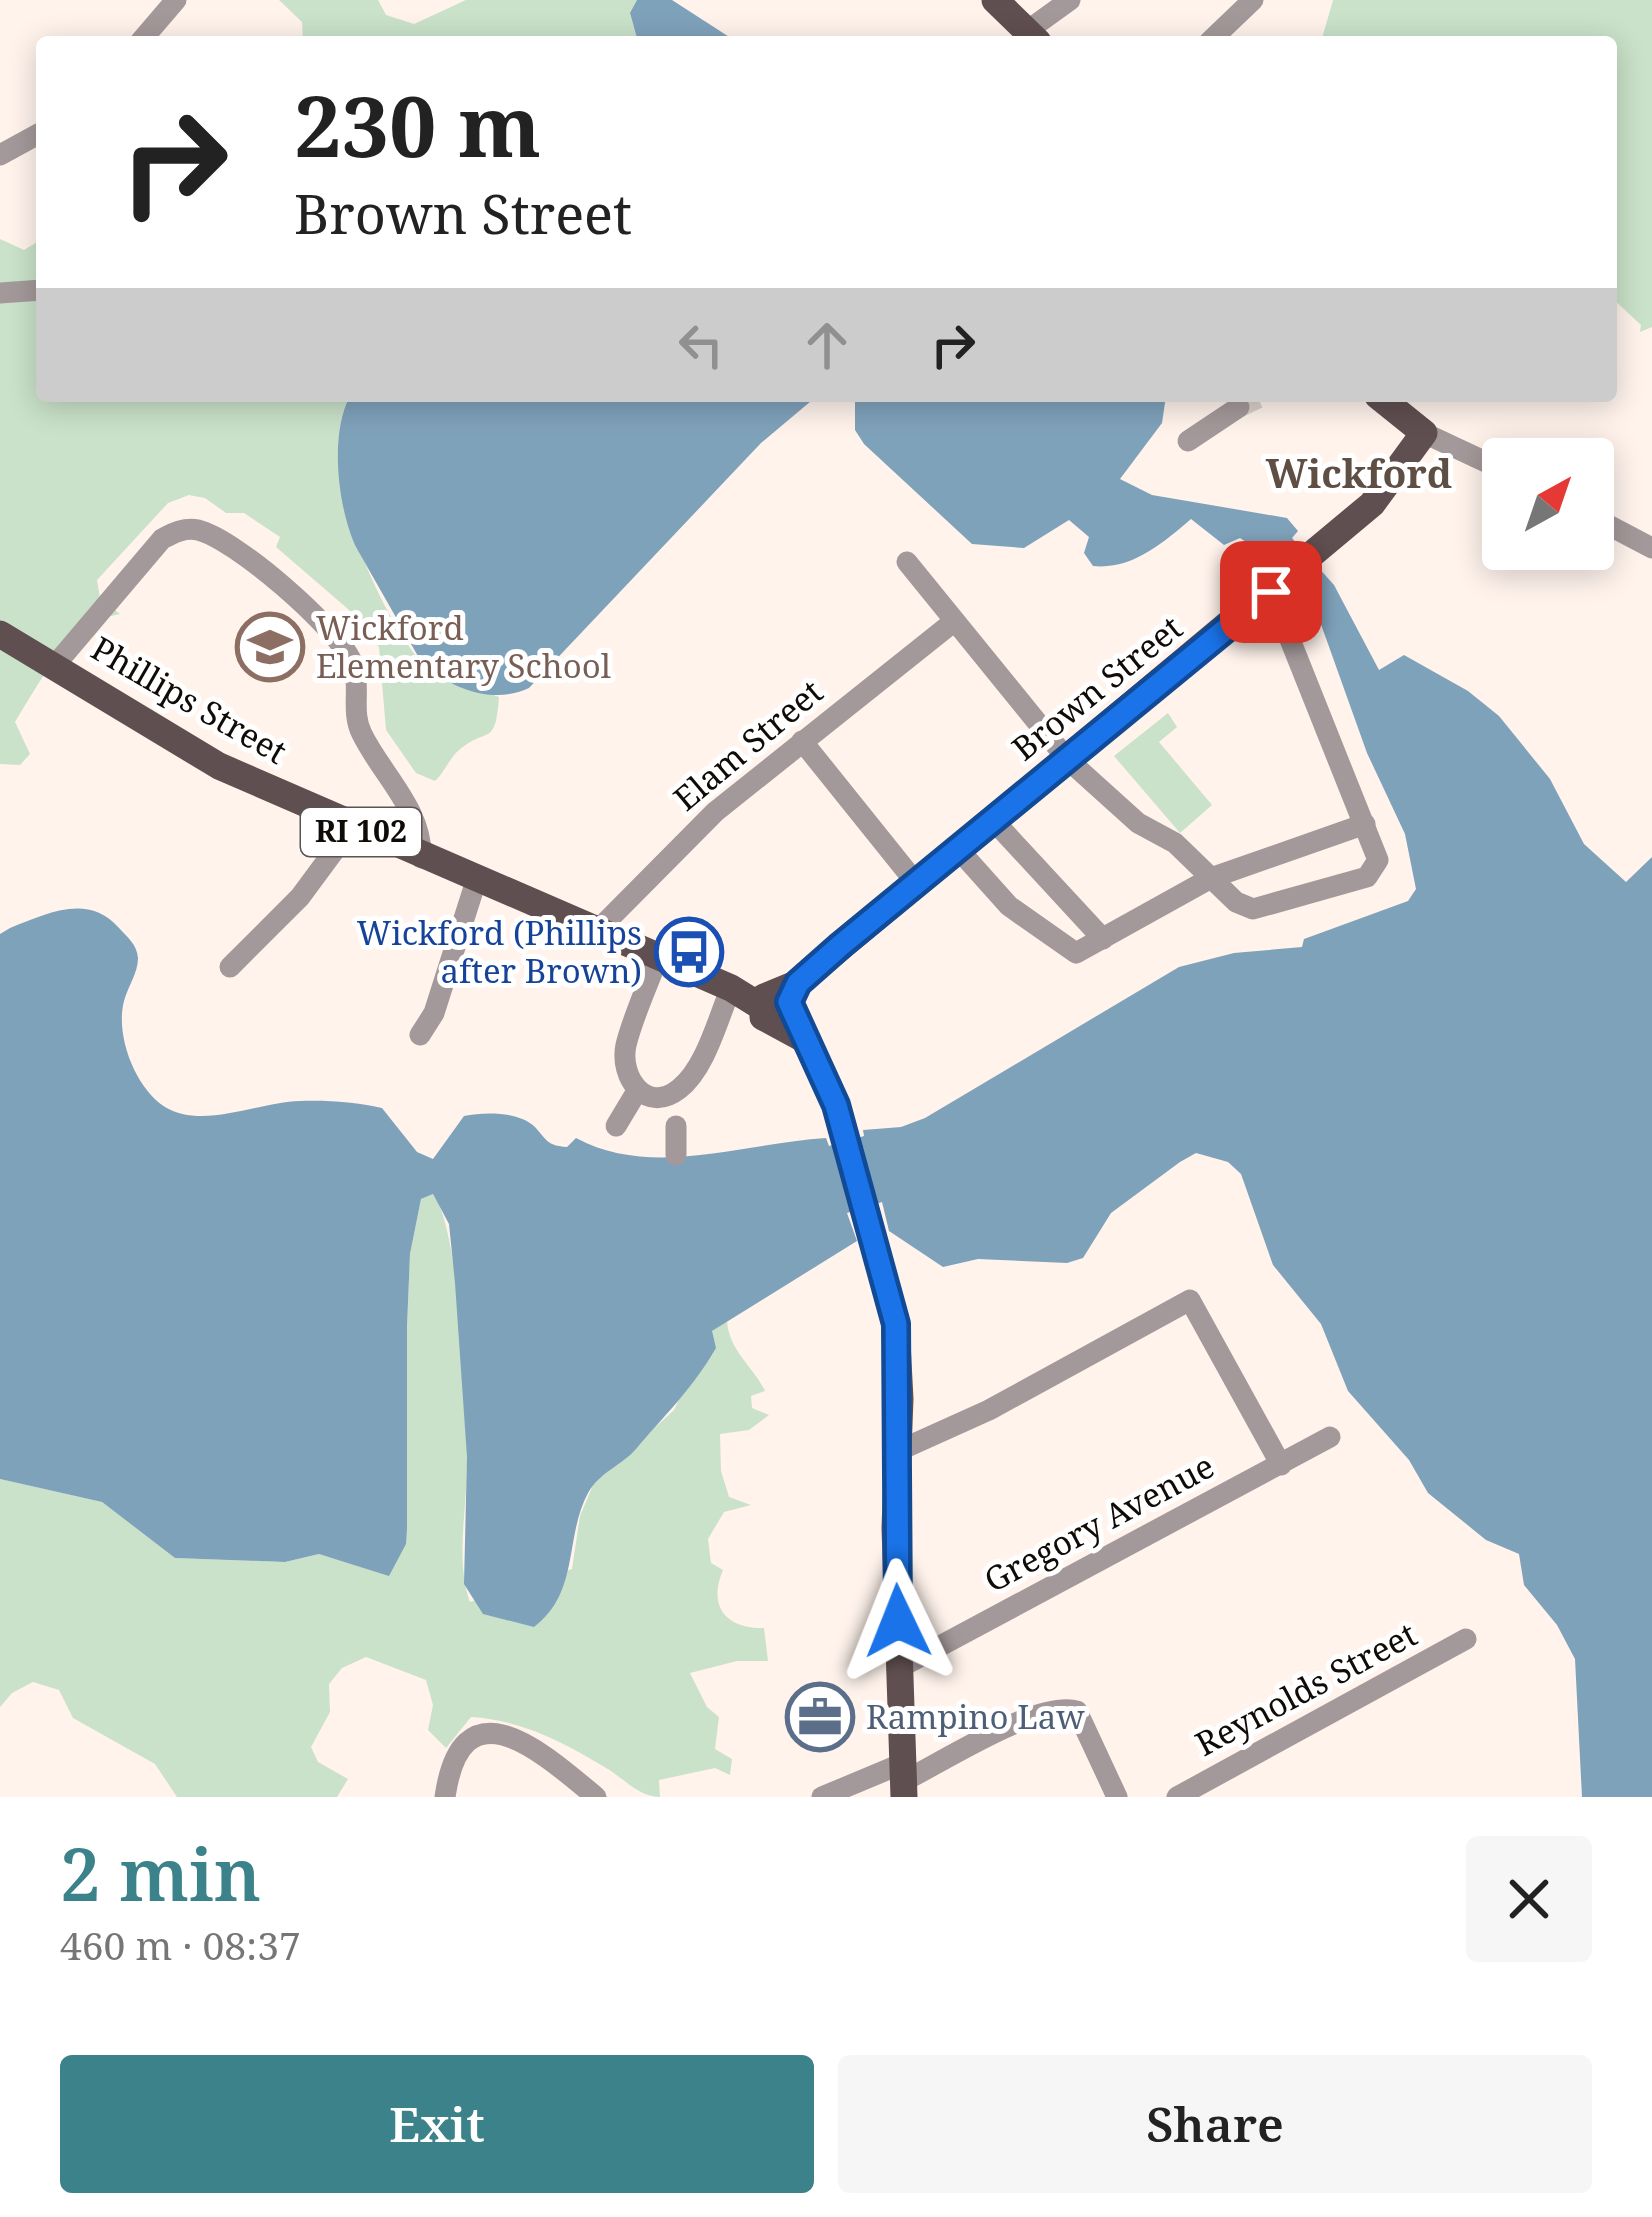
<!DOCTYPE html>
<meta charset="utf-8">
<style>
body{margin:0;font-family:"Noto Serif",serif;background:#f6f6f6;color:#222;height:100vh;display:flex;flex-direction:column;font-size:45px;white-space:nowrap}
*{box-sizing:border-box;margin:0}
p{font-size:39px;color:#767676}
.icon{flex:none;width:66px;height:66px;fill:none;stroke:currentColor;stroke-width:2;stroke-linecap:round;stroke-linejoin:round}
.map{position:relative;height:1797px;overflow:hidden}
.drawer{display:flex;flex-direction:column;background:#fff;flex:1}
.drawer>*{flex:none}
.banner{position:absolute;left:36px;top:36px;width:1581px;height:366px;border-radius:12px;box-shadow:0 6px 30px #0003;background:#fff;color:#222;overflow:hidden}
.needle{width:78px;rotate:40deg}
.tools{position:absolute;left:1482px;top:438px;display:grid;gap:24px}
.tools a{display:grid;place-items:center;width:132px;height:132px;border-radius:12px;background:#fff;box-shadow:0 6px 30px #0003;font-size:60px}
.pin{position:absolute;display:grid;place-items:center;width:102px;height:102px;color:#fff;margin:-51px;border-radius:24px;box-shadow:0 6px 18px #0006}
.me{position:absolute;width:132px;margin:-66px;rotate:358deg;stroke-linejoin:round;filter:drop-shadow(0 0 9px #0008)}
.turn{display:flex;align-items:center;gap:42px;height:252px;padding:0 60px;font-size:54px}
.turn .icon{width:156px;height:156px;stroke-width:2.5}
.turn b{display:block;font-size:84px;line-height:102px}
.lanes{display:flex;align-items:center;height:114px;padding:0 60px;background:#0003;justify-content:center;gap:60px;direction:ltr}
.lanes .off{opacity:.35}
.round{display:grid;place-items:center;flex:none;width:126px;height:126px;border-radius:12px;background:#f6f6f6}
.headline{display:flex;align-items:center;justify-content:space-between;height:204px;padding:0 60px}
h1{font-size:72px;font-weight:600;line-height:90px;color:#3b828a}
.cta{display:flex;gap:24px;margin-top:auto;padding:24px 60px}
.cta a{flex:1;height:138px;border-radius:12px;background:#3b828a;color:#fff;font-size:48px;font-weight:600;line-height:138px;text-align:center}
.cta a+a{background:#f6f6f6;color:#222}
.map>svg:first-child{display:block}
.green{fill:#cae2c9}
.water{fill:#7fa2bb}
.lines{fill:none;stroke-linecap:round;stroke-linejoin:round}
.minor-tunnel{stroke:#dbd0ca;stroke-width:21;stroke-dasharray:21 10;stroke-linecap:butt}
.minor{stroke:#a4999a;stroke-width:21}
.major{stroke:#604f50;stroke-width:27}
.route-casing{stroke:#114b97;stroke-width:30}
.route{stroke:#1a73e8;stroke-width:21}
.labels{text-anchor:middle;stroke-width:10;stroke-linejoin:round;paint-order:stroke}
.shield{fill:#fff;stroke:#585451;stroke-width:3}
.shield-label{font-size:30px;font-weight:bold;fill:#110b07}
.education-label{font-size:33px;fill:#785e54;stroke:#fff;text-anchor:start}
.street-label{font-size:33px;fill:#110b07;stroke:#fff}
.transit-label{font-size:33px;fill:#164399;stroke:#fff;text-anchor:end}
.service-label{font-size:33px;fill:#4e5e75;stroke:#fff;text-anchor:start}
.quarter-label{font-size:39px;font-weight:bold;fill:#5f4e44;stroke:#fff}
</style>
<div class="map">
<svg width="1652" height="1797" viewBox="0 0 1652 1797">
<rect width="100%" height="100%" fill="#fff3ec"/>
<g class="green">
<path d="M279 0H378L386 15 414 24 466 0H637L630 14 638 42H303L302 22Z"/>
<path d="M1333 0H1652V327L1640 332 1641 325 1611 297V42H1321Z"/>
<path d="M0 239 24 250 42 239V396H350C312 464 377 610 423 665L439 677 499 697C495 749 488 725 458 751 449 759 444 773 435 781L416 773 386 730 379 647 348 609 276 547 280 537 244 513H226L205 498 189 495 168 503 97 580 100 598 120 614C70 622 40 682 15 722L30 754 20 765 0 764Z"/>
<path d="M1168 713 1177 727 1159 742 1212 805 1180 833 1114 756Z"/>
<path d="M433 1194C460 1228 468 1414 467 1465 467 1509 455 1560 470 1602L572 1569 580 1516 593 1485 674 1410 712 1331 727 1321C729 1351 753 1366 765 1391L751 1396 752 1408 769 1415 749 1430 720 1434 721 1471 729 1497 751 1505 724 1512 708 1539 711 1563 723 1570C707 1607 727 1629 764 1628L768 1661H737L690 1673 707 1707 719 1717 715 1749 732 1759 730 1775 715 1768 659 1780 660 1797C641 1797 627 1782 611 1771 567 1744 523 1720 471 1717L446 1748 428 1730 433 1705 426 1680 366 1657 342 1668 329 1684 330 1712 311 1747 318 1762 348 1779 337 1797H177L155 1764 73 1718 59 1690 33 1682 12 1693 0 1707V1479L102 1502 175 1558 285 1562 319 1554 353 1564 406 1545 407 1327 410 1254 421 1199Z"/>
</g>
<g class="water">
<path d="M637 0H672L737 42H638L630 13Z"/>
<path d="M350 396H817L761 443 529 688C492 705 454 689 423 665L356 547C338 509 329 434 350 396Z"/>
<path d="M855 396H1166L1162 423 1120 479 1152 495 1287 518 1298 531 1292 538 1334 585 1379 670 1404 655 1468 691 1499 716 1550 779 1584 844 1626 882 1652 857V1797H1582L1575 1659 1557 1625 1524 1585 1519 1554 1486 1540 1428 1493 1409 1460 1348 1391 1321 1324 1273 1265 1241 1174 1228 1162 1196 1153 1180 1162 1111 1213 1083 1258 1067 1263 978 1259 943 1267 889 1231 882 1202 847 1213 857 1241 712 1331 716 1348C693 1388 664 1416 636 1449 621 1466 600 1472 588 1493 564 1538 580 1592 534 1627L483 1614 464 1584 467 1457 455 1283 449 1224 433 1194 421 1199 410 1254 407 1327V1528L406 1544 389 1576 319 1554 285 1562 175 1558 102 1502 0 1479V934L10 928C48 913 88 893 119 928 127 937 137 944 138 958 138 973 128 986 124 1001 115 1035 135 1088 165 1107 203 1130 258 1102 300 1101 327 1100 356 1102 382 1108L417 1152 433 1159 464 1116C484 1112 519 1111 535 1127 546 1139 547 1146 567 1147L576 1138C652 1179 745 1143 826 1138L829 1146 864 1136 863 1130 901 1127 925 1118 1179 967 1234 953 1302 947 1304 939 1408 901 1416 889 1405 834 1367 753 1313 602 1319 596 1281 548 1267 556 1240 538 1224 545 1191 519C1163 543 1132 570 1093 566L1084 553 1089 537 1069 520 1024 548 972 544 864 444 855 430Z"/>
</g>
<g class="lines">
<path class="minor-tunnel" d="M1239 407 1262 396"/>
<g class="minor">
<path d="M1027 31 1070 0"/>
<path d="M140 42 176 0"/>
<path d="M1209 42 1253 0"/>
<path d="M0 155 42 132"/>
<path d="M0 293 42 290"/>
<path d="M1424 433 1503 470"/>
<path d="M1188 441 1239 407"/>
<path d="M1593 517 1652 548"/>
<path d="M907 562 1067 759 1138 823 1175 843 1236 902 1253 909 1367 877 1378 860 1271 592"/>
<path d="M56 664 162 539C173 533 185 527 198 530 235 539 336 626 352 662 362 686 350 711 362 734 382 775 423 810 421 858"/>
<path d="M802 741 916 883"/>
<path d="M993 820 1103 939"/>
<path d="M958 849 1009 906 1076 953 1211 878 1365 824"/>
<path d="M598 930 715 812 952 623"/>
<path d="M658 957C648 985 633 1016 626 1045 619 1077 646 1115 679 1089 706 1068 718 1018 731 988"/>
<path d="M230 967 300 897 351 828"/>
<path d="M420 1035 434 1013 476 881"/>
<path d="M616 1126 637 1091"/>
<path d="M676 1126V1155"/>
<path d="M898 1451 989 1410 1190 1300 1281 1465"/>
<path d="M899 1668 1330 1437"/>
<path d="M902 1782C941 1763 1037 1700 1077 1711L1117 1797"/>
<path d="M445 1797C462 1679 543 1753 596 1797"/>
<path d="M822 1797 901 1764"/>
<path d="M1177 1797 1466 1639"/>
</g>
<g class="major">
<path d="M995 0 1038 42"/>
<path d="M0 634 219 766 731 988 760 1006"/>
<path d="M777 993 787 998 836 1105 896 1324 900 1399 895 1528 904 1797"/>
<path d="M802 1038 763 1017 764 997 798 983 1372 504 1424 433 1378 396"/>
</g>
</g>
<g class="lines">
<defs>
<path id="route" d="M898 1621 896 1324 836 1105 789 1002 798 983 841 945 1271 592"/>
</defs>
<use href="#route" class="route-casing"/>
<use href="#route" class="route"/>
</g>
<defs>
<symbol id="school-ring" viewBox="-11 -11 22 22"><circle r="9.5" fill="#fff" stroke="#8d6e63" stroke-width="1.5"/><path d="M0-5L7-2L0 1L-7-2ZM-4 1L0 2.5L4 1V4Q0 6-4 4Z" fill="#8d6e63"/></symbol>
<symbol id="bus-ring" viewBox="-11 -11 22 22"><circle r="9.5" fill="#fff" stroke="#1a4fb4" stroke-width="1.5"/><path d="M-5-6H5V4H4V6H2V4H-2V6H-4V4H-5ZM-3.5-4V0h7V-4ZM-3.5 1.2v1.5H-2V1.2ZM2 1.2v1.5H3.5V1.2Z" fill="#1a4fb4"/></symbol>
<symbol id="office-ring" viewBox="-11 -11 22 22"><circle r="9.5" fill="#fff" stroke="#5c6f8a" stroke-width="1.5"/><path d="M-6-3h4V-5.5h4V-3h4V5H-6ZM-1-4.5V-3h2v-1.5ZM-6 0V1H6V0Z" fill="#5c6f8a"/></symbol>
</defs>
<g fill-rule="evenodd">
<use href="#school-ring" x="232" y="609" width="76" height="76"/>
<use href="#bus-ring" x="651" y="914" width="76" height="76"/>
<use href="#office-ring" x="782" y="1679" width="76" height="76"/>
</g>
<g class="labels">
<rect class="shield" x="301" y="808" width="120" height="48" rx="9"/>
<g class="shield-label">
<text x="361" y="842">RI 102</text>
</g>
<g class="education-label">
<text x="316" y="640">Wickford<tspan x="316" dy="38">Elementary School</tspan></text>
</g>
<g class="street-label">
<text transform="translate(1097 688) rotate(-39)" y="12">Brown Street</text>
<text transform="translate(189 700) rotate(30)" y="12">Phillips Street</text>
<text transform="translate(748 745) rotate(-40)" y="12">Elam Street</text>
<text transform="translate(1099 1523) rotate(-28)" y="12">Gregory Avenue</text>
<text transform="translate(1306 1689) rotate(-28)" y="12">Reynolds Street</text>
</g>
<g class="transit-label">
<text x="642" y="945">Wickford (Phillips<tspan x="642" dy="38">after Brown)</tspan></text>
</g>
<g class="service-label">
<text x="866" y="1729">Rampino Law</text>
</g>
<g class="quarter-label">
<text x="1359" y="488">Wickford</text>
</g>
</g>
</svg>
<div class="tools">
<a><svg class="needle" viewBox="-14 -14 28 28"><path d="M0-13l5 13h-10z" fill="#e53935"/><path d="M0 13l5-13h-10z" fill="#767676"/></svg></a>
</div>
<div class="pin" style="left:1271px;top:592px;background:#d93025"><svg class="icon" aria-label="arrive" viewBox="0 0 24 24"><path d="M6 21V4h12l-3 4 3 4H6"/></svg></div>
<svg class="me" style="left:898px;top:1621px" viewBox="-20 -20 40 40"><path d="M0-17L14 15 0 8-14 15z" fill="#1a73e8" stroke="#fff" stroke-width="4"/></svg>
<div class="banner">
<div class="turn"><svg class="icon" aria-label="right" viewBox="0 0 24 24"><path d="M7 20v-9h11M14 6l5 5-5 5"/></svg><div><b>230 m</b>Brown Street</div></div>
<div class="lanes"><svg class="icon off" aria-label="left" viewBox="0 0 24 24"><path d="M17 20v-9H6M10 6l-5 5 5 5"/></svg><svg class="icon off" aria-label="ahead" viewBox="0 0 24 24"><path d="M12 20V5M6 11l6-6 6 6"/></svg><svg class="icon" aria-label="right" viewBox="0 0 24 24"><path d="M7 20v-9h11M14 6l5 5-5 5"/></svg></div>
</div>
</div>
<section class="drawer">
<div class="headline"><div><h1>2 min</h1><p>460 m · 08:37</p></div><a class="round"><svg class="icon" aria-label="close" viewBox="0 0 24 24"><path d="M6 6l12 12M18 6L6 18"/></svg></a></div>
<div class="cta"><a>Exit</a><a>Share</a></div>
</section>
